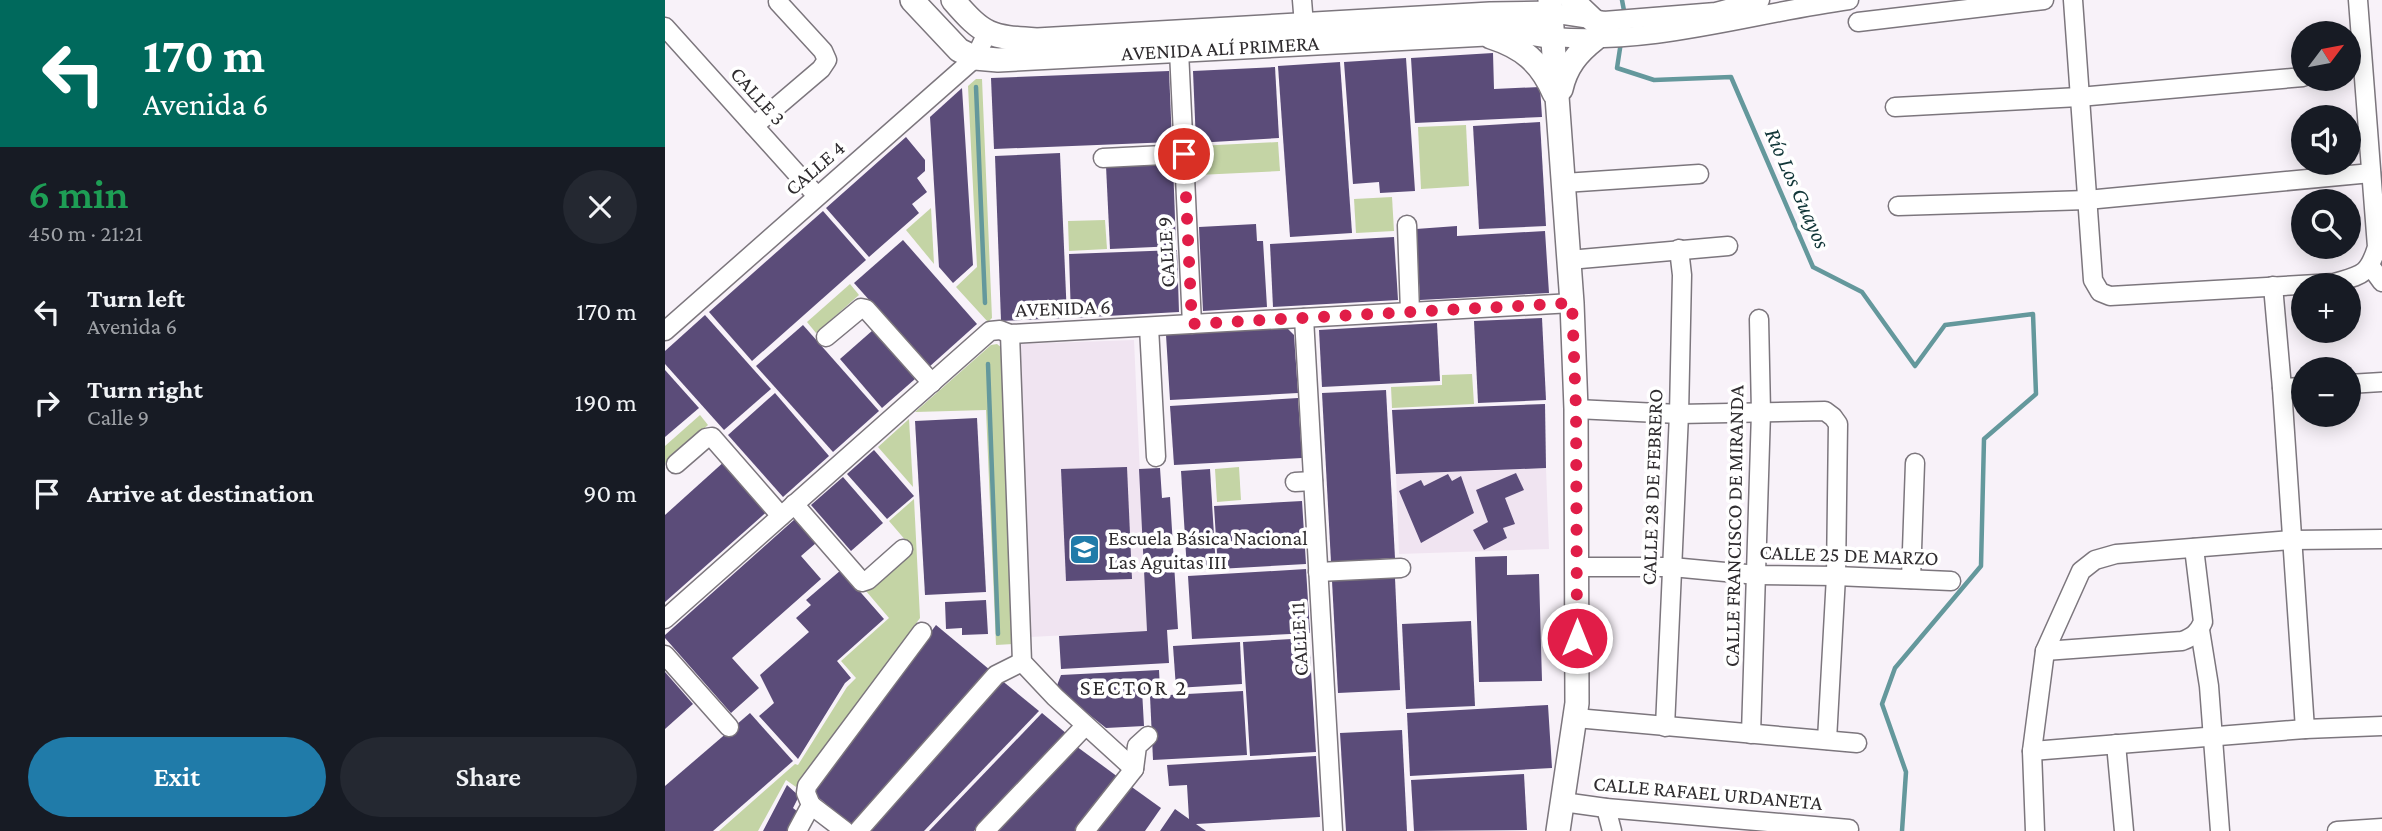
<!DOCTYPE html>
<meta charset="utf-8">
<style>
body{margin:0;font-family:"Crimson Pro",serif;background:#242831;color:#f1f3f6;height:100vh;display:flex;flex-direction:column;font-size:26px;white-space:nowrap}
*{box-sizing:border-box;margin:0}
p{font-size:23px;color:#9ea1a6}
.icon{flex:none;width:38px;height:38px;fill:none;stroke:currentColor;stroke-width:2;stroke-linecap:round;stroke-linejoin:round}
.map{position:relative;flex:1;overflow:hidden}
.details{display:flex;flex-direction:column;background:#171b24;width:665px}
.details>*{flex:none}
.guide{background:#00695c;color:#fff;overflow:hidden}
.needle{width:46px;rotate:58deg}
.fabs{position:absolute;left:1626px;top:21px;display:grid;gap:14px}
.fabs a{display:grid;place-items:center;width:70px;height:70px;border-radius:50%;background:#171b24;box-shadow:0 4px 18px #0003;font-size:35px}
.pin{position:absolute;display:grid;place-items:center;width:60px;height:60px;color:#fff;margin:-30px;border:4px solid #fff;border-radius:50%;box-shadow:0 2px 7px #0007}
.me{position:absolute;width:77px;margin:-38px;rotate:0deg;stroke-linejoin:round;filter:drop-shadow(0 0 5px #0008)}
.turn{display:flex;align-items:center;gap:24px;height:147px;padding:0 28px;font-size:32px}
.turn .icon{width:91px;height:91px;stroke-width:2.5}
.turn b{display:block;font-size:49px;line-height:60px}
.round{display:grid;place-items:center;flex:none;width:74px;height:74px;border-radius:37px;background:#242831}
.headline{display:flex;align-items:center;justify-content:space-between;height:119px;padding:0 28px}
h1{font-size:42px;font-weight:600;line-height:52px;color:#1e9e55}
.action{display:flex;gap:14px;margin-top:auto;padding:14px 28px}
.action a{flex:1;height:80px;border-radius:42px;background:#207ba9;color:#fff;font-size:28px;font-weight:600;line-height:80px;text-align:center}
.action a+a{background:#242831;color:#f1f3f6}
ul{padding:0;list-style:none}
li{display:flex;align-items:center;gap:21px;height:91px;padding:0 28px}
li div{flex:1}
li b{display:block;font-size:26px}
li em{font-style:normal}
main{display:flex;flex:1;min-height:0}
.map>svg:first-child{display:block}
.built{fill:#f0e4f1}
.green{fill:#c4d4a5}
.lines{fill:none;stroke-linecap:round;stroke-linejoin:round}
.stream{stroke:#64989c;stroke-width:4.5}
.building{fill:#5b4c79}
.minor-casing{stroke:#7c767d;stroke-width:21}
.major-casing{stroke:#7c767d;stroke-width:26}
.minor{stroke:#fff;stroke-width:18}
.major{stroke:#fff;stroke-width:23}
.route{stroke:#e11d48;stroke-width:12;stroke-dasharray:0 21.6}
.labels{text-anchor:middle;stroke-width:7;stroke-linejoin:round;paint-order:stroke}
.street-label{font-size:21px;fill:#2f2c2f;stroke:#fff}
.poi-label{font-size:21px;fill:#2f2c2f;stroke:#fff;text-anchor:start}
.water-label{font-size:23px;font-style:italic;fill:#113638;stroke:#fff}
.neighbourhood-label{font-size:23px;letter-spacing:2px;fill:#2f2c2f;stroke:#fff}
</style>
<main>
<section class="details">
<div class="guide">
<div class="turn"><svg class="icon" aria-label="left" viewBox="0 0 24 24"><path d="M17 20v-9H6M10 6l-5 5 5 5"/></svg><div><b>170 m</b>Avenida 6</div></div>
</div>
<div class="headline"><div><h1>6 min</h1><p>450 m · 21:21</p></div><a class="round"><svg class="icon" aria-label="close" viewBox="0 0 24 24"><path d="M6 6l12 12M18 6L6 18"/></svg></a></div>
<ul>
<li><svg class="icon" aria-label="left" viewBox="0 0 24 24"><path d="M17 20v-9H6M10 6l-5 5 5 5"/></svg><div><b>Turn left</b><p>Avenida 6</p></div><em>170 m</em></li>
<li><svg class="icon" aria-label="right" viewBox="0 0 24 24"><path d="M7 20v-9h11M14 6l5 5-5 5"/></svg><div><b>Turn right</b><p>Calle 9</p></div><em>190 m</em></li>
<li><svg class="icon" aria-label="arrive" viewBox="0 0 24 24"><path d="M6 21V4h12l-3 4 3 4H6"/></svg><div><b>Arrive at destination</b></div><em>90 m</em></li>
</ul>
<div class="action"><a>Exit</a><a>Share</a></div>
</section>
<div class="map">
<svg width="1717" height="831" viewBox="0 0 1717 831">
<rect width="100%" height="100%" fill="#f8f2f9"/>
<g class="built">
<path d="M469 340 482 631 365 637 353 344Z"/>
<path d="M881 468 884 549 734 554 731 474Z"/>
</g>
<g class="green">
<path d="M311 79H317L327 318 323 322 291 287 312 267 303 86Z"/>
<path d="M801 125 804 186 756 189 753 127Z"/>
<path d="M613 142 615 171 533 175 532 146Z"/>
<path d="M727 197 729 231 691 233 689 199Z"/>
<path d="M266 208 269 264 241 230Z"/>
<path d="M440 220 442 249 404 251 403 221Z"/>
<path d="M185 284 194 295 151 333 142 322Z"/>
<path d="M332 344 337 348 348 644 331 645 321 410 250 412 326 345Z"/>
<path d="M807 374 809 404 727 408 726 387 777 385V375Z"/>
<path d="M35 415 43 425 0 463V446Z"/>
<path d="M244 419 248 487 213 447Z"/>
<path d="M574 467 576 500 552 502 550 469Z"/>
<path d="M249 499 255 618 131 787 121 780 93 831H54L130 764 133 765 182 687 191 678 176 661 224 618 201 591 248 549 224 521Z"/>
</g>
<g class="lines">
<g class="stream">
<path d="M957 0 960 16"/>
<path d="M956 42 952 68 989 80 1066 77 1148 267 1197 292 1250 366 1280 325 1368 314 1371 394 1319 439 1316 566 1230 668 1217 704 1241 772 1237 831"/>
<path d="M311 87 320 303"/>
<path d="M323 364 333 634"/>
</g>
</g>
<g class="building">
<path d="M828 53 829 89 875 87 877 117 750 123 746 58Z"/>
<path d="M741 58 750 191 715 193 714 182 688 184 679 62Z"/>
<path d="M675 62 687 233 625 237 613 66Z"/>
<path d="M610 67 614 138 531 143 528 71Z"/>
<path d="M504 71 507 142 329 149 326 78Z"/>
<path d="M297 88 308 265 288 283 274 267 265 117Z"/>
<path d="M875 122 881 226 814 229 808 126Z"/>
<path d="M241 137 260 160V171L252 178 262 192 247 204 254 213 204 257 161 208Z"/>
<path d="M395 153 402 318 336 321 330 156Z"/>
<path d="M508 164 511 246 445 249 441 166Z"/>
<path d="M158 211 201 260 87 361 44 312Z"/>
<path d="M591 224 592 241H598L602 307 538 311 534 227Z"/>
<path d="M792 226V236L880 231 884 293 755 300 751 229Z"/>
<path d="M729 237 733 300 608 307 605 244Z"/>
<path d="M238 240 312 324 264 367 189 283Z"/>
<path d="M512 250 514 312 406 318 404 254Z"/>
<path d="M40 315 106 389 59 430 0 364V351Z"/>
<path d="M877 318 881 400 813 403 809 321Z"/>
<path d="M772 323 775 381 657 387 654 330Z"/>
<path d="M138 325 214 411 168 452 91 366Z"/>
<path d="M622 328 629 335 633 393 505 400 501 335Z"/>
<path d="M208 330 250 379 217 408 175 359Z"/>
<path d="M0 370 34 408 0 437Z"/>
<path d="M721 390 730 558 666 562 657 393Z"/>
<path d="M110 393 164 456 118 497 63 435Z"/>
<path d="M633 398 637 458 509 465 505 406Z"/>
<path d="M880 404 881 468 731 474 727 410Z"/>
<path d="M312 418 321 592 260 595 250 421Z"/>
<path d="M209 450 249 496 222 519 182 474Z"/>
<path d="M61 460 105 509 0 602V515Z"/>
<path d="M462 467 467 579 401 581 396 469Z"/>
<path d="M495 468 497 498 505 497 513 629 502 630 504 663 396 669 394 636 482 631 474 469Z"/>
<path d="M545 469 551 569 522 571 516 471Z"/>
<path d="M851 473 859 490 840 498 850 524 838 528 842 538 819 550 808 530 823 522 811 490Z"/>
<path d="M783 474 787 481 796 476 809 513 756 543 734 491 756 480 759 486Z"/>
<path d="M178 477 218 523 186 551 146 505Z"/>
<path d="M637 501 641 564 553 569 549 506Z"/>
<path d="M130 519 151 543 136 556 156 579 67 658 94 688 66 713 0 638V635Z"/>
<path d="M842 556V575L874 574 877 681 814 682 810 557Z"/>
<path d="M641 569 645 633 527 639 523 576Z"/>
<path d="M176 570 219 619 172 661 186 678 180 683 133 759 94 716 109 703 95 675 144 632 131 618 146 605 141 600Z"/>
<path d="M730 578 735 690 673 693 667 581Z"/>
<path d="M321 600 323 634 297 635V628L281 629 280 602Z"/>
<path d="M806 621 810 706 741 709 737 624Z"/>
<path d="M271 625 325 670 188 827 146 791Z"/>
<path d="M644 638 651 752 585 756 578 642Z"/>
<path d="M575 642 577 684 511 688 508 646Z"/>
<path d="M494 670 495 689 477 690 479 726 441 728 391 688 396 675Z"/>
<path d="M0 672 28 704 0 729Z"/>
<path d="M335 679 374 711 259 831H203Z"/>
<path d="M578 691 582 755 488 760 485 696Z"/>
<path d="M883 705 887 768 745 776 742 713Z"/>
<path d="M85 713 128 761 48 831H0V786Z"/>
<path d="M377 713 402 734 309 831H264Z"/>
<path d="M737 730 742 831H681L675 733Z"/>
<path d="M411 746 453 777 411 831H330Z"/>
<path d="M651 756 655 817 531 824 541 831H495L510 809 524 819 522 785 504 786 502 765Z"/>
<path d="M859 774 862 830 749 831 746 780Z"/>
<path d="M122 785 134 796 128 808 133 812 123 831H98Z"/>
<path d="M464 785 496 808 480 831H429Z"/>
</g>
<g class="lines">
<defs>
<g id="minor">
<path d="M637 0 639 25"/>
<path d="M1408 0 1428 280 1435 292 1445 296 1669 283C1696 275 1703 276 1712 247L1693 0"/>
<path d="M886 13 939 21 1051 12 1095 0"/>
<path d="M1193 22 1379 0"/>
<path d="M0 27 152 196"/>
<path d="M888 37C992 45 1083 14 1184 0"/>
<path d="M514 51 527 324"/>
<path d="M1230 107 1414 97 1638 77"/>
<path d="M89 126 156 69 162 60 158 51 113 2"/>
<path d="M438 158 519 154"/>
<path d="M899 183 1034 174"/>
<path d="M1233 206 1422 200 1706 173"/>
<path d="M742 225 745 312"/>
<path d="M904 260 1063 246"/>
<path d="M1706 267 1717 282"/>
<path d="M1608 286 1617 388 1640 729"/>
<path d="M639 318 668 831"/>
<path d="M484 327 491 457"/>
<path d="M0 331 310 58 322 33"/>
<path d="M345 334 357 662 390 697 469 769"/>
<path d="M161 337 196 308 201 309 267 383"/>
<path d="M1684 384 1717 382"/>
<path d="M1617 388 1638 387"/>
<path d="M911 409 1014 414 1160 411 1168 417 1173 424 1171 576 1162 740"/>
<path d="M11 464 41 438 47 437 116 516"/>
<path d="M630 482 648 481"/>
<path d="M129 504 197 582 203 580 238 549"/>
<path d="M912 567H1007L1092 575 1171 576 1286 581"/>
<path d="M653 572 736 568"/>
<path d="M1246 579 1250 463"/>
<path d="M0 619 325 331 335 330 345 334 907 303"/>
<path d="M1535 630 1544 686 1555 831"/>
<path d="M1380 651 1517 641C1528 637 1533 633 1538 622L1529 548"/>
<path d="M0 655 64 727"/>
<path d="M911 718 1192 743"/>
<path d="M1000 727 1014 414 1017 275 1014 249"/>
<path d="M1086 734 1096 412 1094 319"/>
<path d="M1451 744 1459 831"/>
<path d="M1367 751 1640 729 1717 726"/>
<path d="M898 802 941 808 1184 829"/>
<path d="M146 805 180 831"/>
<path d="M941 808 947 831"/>
<path d="M132 831 146 805 141 793 142 786 257 632"/>
<path d="M193 831 331 675 357 662"/>
<path d="M320 831 420 726"/>
<path d="M420 831 469 769 472 746 483 736"/>
<path d="M1370 831 1367 751 1380 651 1416 571 1430 560 1451 554 1627 540 1717 539"/>
<path d="M1672 831 1717 828"/>
</g>
<g id="major">
<path id="s1" d="M247 0 294 50 310 58 333 60 859 32 888 37"/>
<path d="M288 0C319 36 325 37 372 40L825 14 886 13"/>
<path d="M885 0 907 303 911 409 912 703 893 831"/>
<path d="M907 0 928 20"/>
<path d="M826 37C857 47 876 62 889 93"/>
<path d="M896 89C901 67 912 53 930 39"/>
</g>
</defs>
<use href="#minor" class="minor-casing"/>
<use href="#major" class="major-casing"/>
<use href="#minor" class="minor"/>
<use href="#major" class="major"/>
</g>
<g class="lines">
<path class="route" d="M519 154 527 324 907 303 911 409 912 638"/>
</g>
<defs>
<symbol id="school-square" viewBox="-11 -11 22 22"><rect x="-9" y="-9" width="18" height="18" rx="4" fill="#207ba9" stroke="#fff"/><path d="M0-5L7-2L0 1L-7-2ZM-4 1L0 2.5L4 1V4Q0 6-4 4Z" fill="#fff"/></symbol>
</defs>
<g fill-rule="evenodd">
<use href="#school-square" x="402" y="532" width="35" height="35"/>
</g>
<g class="labels">
<g class="street-label">
<text dy="7" stroke="none"><textPath href="#s1" startOffset="332">AVENIDA ALÍ PRIMERA</textPath></text>
<text transform="translate(93 96) rotate(48)" y="7">CALLE 3</text>
<text transform="translate(150 168) rotate(-41)" y="7">CALLE 4</text>
<text transform="translate(501 252) rotate(-93)" y="7">CALLE 9</text>
<text transform="translate(398 308) rotate(-2)" y="7">AVENIDA 6</text>
<text transform="translate(987 487) rotate(-88)" y="7">CALLE 28 DE FEBRERO</text>
<text transform="translate(1069 526) rotate(-89)" y="7">CALLE FRANCISCO DE MIRANDA</text>
<text transform="translate(1184 555) rotate(2)" y="7">CALLE 25 DE MARZO</text>
<text transform="translate(634 639) rotate(-93)" y="7">CALLE 11</text>
<text transform="translate(1043 793) rotate(5)" y="7">CALLE RAFAEL URDANETA</text>
</g>
<g class="poi-label">
<text x="443" y="545">Escuela Básica Nacional<tspan x="443" dy="24">Las Aguitas III</tspan></text>
</g>
<g class="water-label">
<text transform="translate(1133 188) rotate(66)" y="8">Río Los Guayos</text>
</g>
<g class="neighbourhood-label">
<text x="469" y="695">SECTOR 2</text>
</g>
</g>
</svg>
<div class="fabs">
<a><svg class="needle" viewBox="-14 -14 28 28"><path d="M0-13l5 13h-10z" fill="#e53935"/><path d="M0 13l5-13h-10z" fill="#9ea1a6"/></svg></a>
<a><svg class="icon" aria-label="sound" viewBox="0 0 24 24"><path d="M4 9h4l5-4v14l-5-4H4zM17 9q2 3 0 6"/></svg></a>
<a><svg class="icon" aria-label="search" viewBox="0 0 24 24"><circle cx="10" cy="10" r="6"/><path d="M15 15l6 6"/></svg></a>
<a>+</a>
<a>−</a>
</div>
<div class="pin" style="left:519px;top:154px;background:#d93025"><svg class="icon" aria-label="arrive" viewBox="0 0 24 24"><path d="M6 21V4h12l-3 4 3 4H6"/></svg></div>
<svg class="me" style="left:912px;top:638px" viewBox="-20 -20 40 40"><circle r="17" fill="#e11d48" stroke="#fff" stroke-width="3"/><path d="M0-11L8 9 0 5-8 9z" fill="#fff"/></svg>
</div>
</main>
